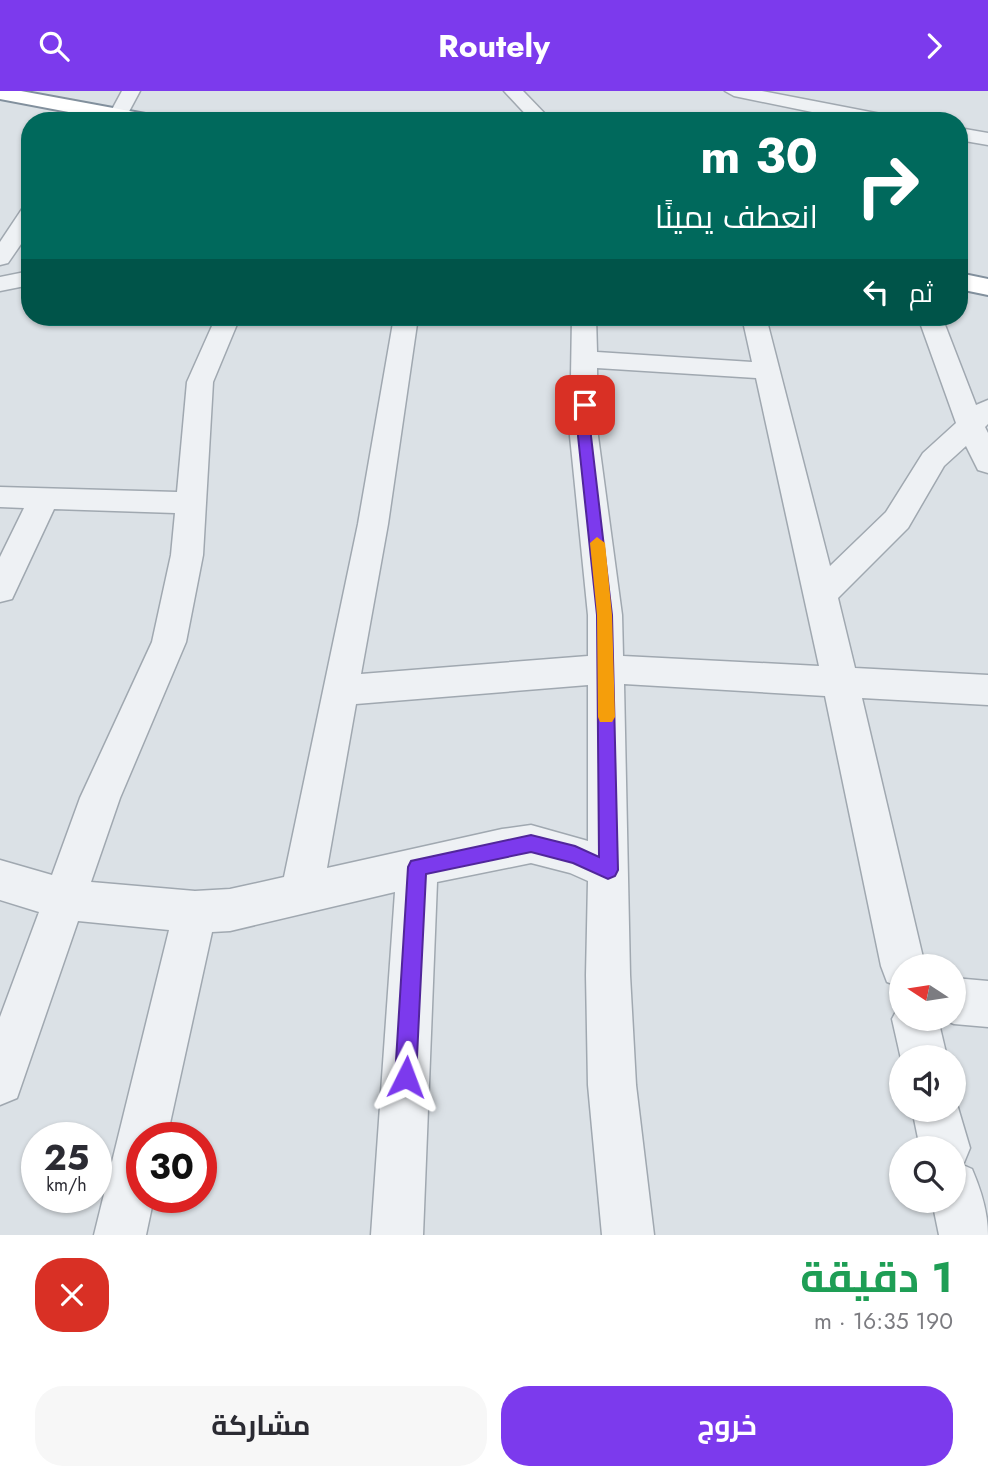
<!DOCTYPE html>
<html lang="ar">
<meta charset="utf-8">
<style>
body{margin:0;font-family:Jost,Cairo,sans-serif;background:#f7f7f7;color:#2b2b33;direction:rtl;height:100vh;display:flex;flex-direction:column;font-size:26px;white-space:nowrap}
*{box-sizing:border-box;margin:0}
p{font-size:23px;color:#7c7c81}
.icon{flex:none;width:38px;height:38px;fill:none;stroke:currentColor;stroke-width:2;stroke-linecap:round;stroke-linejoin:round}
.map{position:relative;height:1144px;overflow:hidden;direction:ltr}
.details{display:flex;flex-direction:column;background:#fff;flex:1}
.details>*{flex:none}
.hud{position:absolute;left:21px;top:21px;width:947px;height:214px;border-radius:28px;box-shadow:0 2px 5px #0004;direction:rtl;background:#00695c;color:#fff;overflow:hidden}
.needle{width:46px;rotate:282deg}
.tools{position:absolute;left:889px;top:863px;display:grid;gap:14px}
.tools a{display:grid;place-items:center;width:77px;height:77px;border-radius:50%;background:#fff;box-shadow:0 2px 5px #0004;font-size:35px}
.speed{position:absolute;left:21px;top:1031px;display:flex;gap:14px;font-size:35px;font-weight:700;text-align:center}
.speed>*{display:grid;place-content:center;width:91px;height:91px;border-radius:50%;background:#fff;box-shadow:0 2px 5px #0004;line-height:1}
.speed small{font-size:18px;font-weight:400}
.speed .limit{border:10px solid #d22;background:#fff;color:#111}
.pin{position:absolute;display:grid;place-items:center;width:60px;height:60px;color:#fff;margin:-30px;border-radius:14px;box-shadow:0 4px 10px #0006}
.me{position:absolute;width:77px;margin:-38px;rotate:3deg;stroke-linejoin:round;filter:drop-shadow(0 0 5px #0008)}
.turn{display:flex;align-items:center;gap:24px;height:147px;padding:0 35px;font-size:32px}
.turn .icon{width:91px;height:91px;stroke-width:2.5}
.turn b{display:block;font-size:49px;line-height:60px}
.then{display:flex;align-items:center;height:66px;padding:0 35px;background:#0003;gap:14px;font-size:26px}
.round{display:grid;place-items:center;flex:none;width:74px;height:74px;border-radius:28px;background:#f7f7f7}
.head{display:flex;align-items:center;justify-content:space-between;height:119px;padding:0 35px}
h1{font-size:42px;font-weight:700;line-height:52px;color:#1e9e55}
.cta{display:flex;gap:14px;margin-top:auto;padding:14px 35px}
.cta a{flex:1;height:80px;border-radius:28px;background:#7c3aed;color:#fff;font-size:28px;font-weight:700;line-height:80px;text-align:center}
.cta a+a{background:#f7f7f7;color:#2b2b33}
header{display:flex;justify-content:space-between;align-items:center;height:91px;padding:0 35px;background:#7c3aed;color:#fff;font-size:32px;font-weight:700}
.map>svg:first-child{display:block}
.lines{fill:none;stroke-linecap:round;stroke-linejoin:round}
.street-casing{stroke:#a0a8b0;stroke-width:3}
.highway-casing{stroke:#82909d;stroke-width:4}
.street{fill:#eef1f4;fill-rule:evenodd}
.highway{fill:#fff;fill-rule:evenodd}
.route{fill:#7c3aed;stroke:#51269a;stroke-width:2}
.slow{fill:#f59e0b}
</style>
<header><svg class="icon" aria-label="forward" viewBox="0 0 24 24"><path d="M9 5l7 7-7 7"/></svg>Routely<svg class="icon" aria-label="search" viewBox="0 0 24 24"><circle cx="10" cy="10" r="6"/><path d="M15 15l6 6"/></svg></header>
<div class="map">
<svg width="988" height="1144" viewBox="0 0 988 1144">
<rect width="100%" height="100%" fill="#dbe1e6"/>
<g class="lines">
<defs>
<g id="street">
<path d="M122 0H140L125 28H111L109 24Z"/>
<path d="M504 0H523L552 30H532Z"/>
<path d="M725 0H762L886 24 895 30H856L734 5Z"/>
<path d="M959 37 988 42V54L959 49Z"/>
<path d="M30 117V140L8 172 0 174V151L22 118Z"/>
<path d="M30 180V194L0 200V186Z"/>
<path d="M216 226H240L213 291 203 464 186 551 120 707 91 791 195 800 230 798 284 786 358 433 394 226H418L388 433 361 583 588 565V524L570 345 572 226H596L597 261 752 271 742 226H766L830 475 886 421 923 362 956 332 918 226H942L976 314 988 309V333L985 336 988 342V382L978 379 966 355 944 375 908 437 838 507 855 577 988 584V614L862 607 925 875H901V896L887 891 881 875 825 605 624 593 630 884 636 994 654 1144H602L588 994 586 884 588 790 570 782 531 772 437 791 423 1144H371L395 801 230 840 212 841 167 1046H142V1106H154L146 1144H94L169 839 78 830 17 1007 0 1014V926L39 821 0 809V769L52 784 80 707 152 551 171 464 175 422 54 418 12 508 0 511V466L24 417 0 416V396L177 401 187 291ZM597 277 756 287 819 575 623 565 622 524 598 345ZM588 594V750L531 734 502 738 327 777 356 613Z"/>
<path d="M954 887 988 890V936L954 933 942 928H954Z"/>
<path d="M901 911V928H938L947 966 901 968 892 928Z"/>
<path d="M954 1003 970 1057 963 1074 972 1078C981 1099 988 1121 988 1144H939L932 1110H954V1057H920L912 1018H954Z"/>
</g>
<g id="highway">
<path d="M0 0H21L151 24 158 26 161 30H116L0 8Z"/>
<path d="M959 182 988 188V204L959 198Z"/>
</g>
</defs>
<use href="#street" class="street-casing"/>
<use href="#highway" class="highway-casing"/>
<use href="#street" class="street"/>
<use href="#highway" class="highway"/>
</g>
<path class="route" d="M585 310 591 314V345L612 524 618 779 615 785 608 788 573 772 531 761 426 783 416 986 413 994 406 997 398 994 395 986 408 776 411 770 531 744 575 755 599 766 597 524 578 345V314Z"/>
<path class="slow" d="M597 446 605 452 612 524 615 626 612 631H600L598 626 597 524 590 452Z"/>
</svg>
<div class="tools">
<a><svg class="needle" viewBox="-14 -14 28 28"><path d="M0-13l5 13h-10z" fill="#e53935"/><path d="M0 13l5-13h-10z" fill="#7c7c81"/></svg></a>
<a><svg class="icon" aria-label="sound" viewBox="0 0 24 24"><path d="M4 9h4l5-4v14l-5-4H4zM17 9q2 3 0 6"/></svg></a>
<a><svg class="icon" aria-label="search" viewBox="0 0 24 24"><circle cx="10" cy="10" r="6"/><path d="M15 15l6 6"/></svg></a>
</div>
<div class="speed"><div>25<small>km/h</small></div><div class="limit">30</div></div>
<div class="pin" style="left:585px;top:314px;background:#d93025"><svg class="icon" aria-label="arrive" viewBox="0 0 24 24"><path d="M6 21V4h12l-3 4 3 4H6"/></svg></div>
<svg class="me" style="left:406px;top:986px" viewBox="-20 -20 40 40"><path d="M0-17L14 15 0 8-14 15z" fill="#7c3aed" stroke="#fff" stroke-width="4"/></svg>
<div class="hud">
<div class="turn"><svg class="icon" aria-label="right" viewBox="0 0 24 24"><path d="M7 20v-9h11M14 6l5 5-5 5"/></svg><div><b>30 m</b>انعطف يمينًا</div></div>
<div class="then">ثم<svg class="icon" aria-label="left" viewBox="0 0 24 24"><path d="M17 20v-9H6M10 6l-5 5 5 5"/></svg></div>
</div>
</div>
<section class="details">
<div class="head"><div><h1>1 دقيقة</h1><p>190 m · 16:35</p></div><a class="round" style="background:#d93025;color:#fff"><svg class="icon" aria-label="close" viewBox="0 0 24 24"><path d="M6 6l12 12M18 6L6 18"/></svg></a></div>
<div class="cta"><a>خروج</a><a>مشاركة</a></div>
</section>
